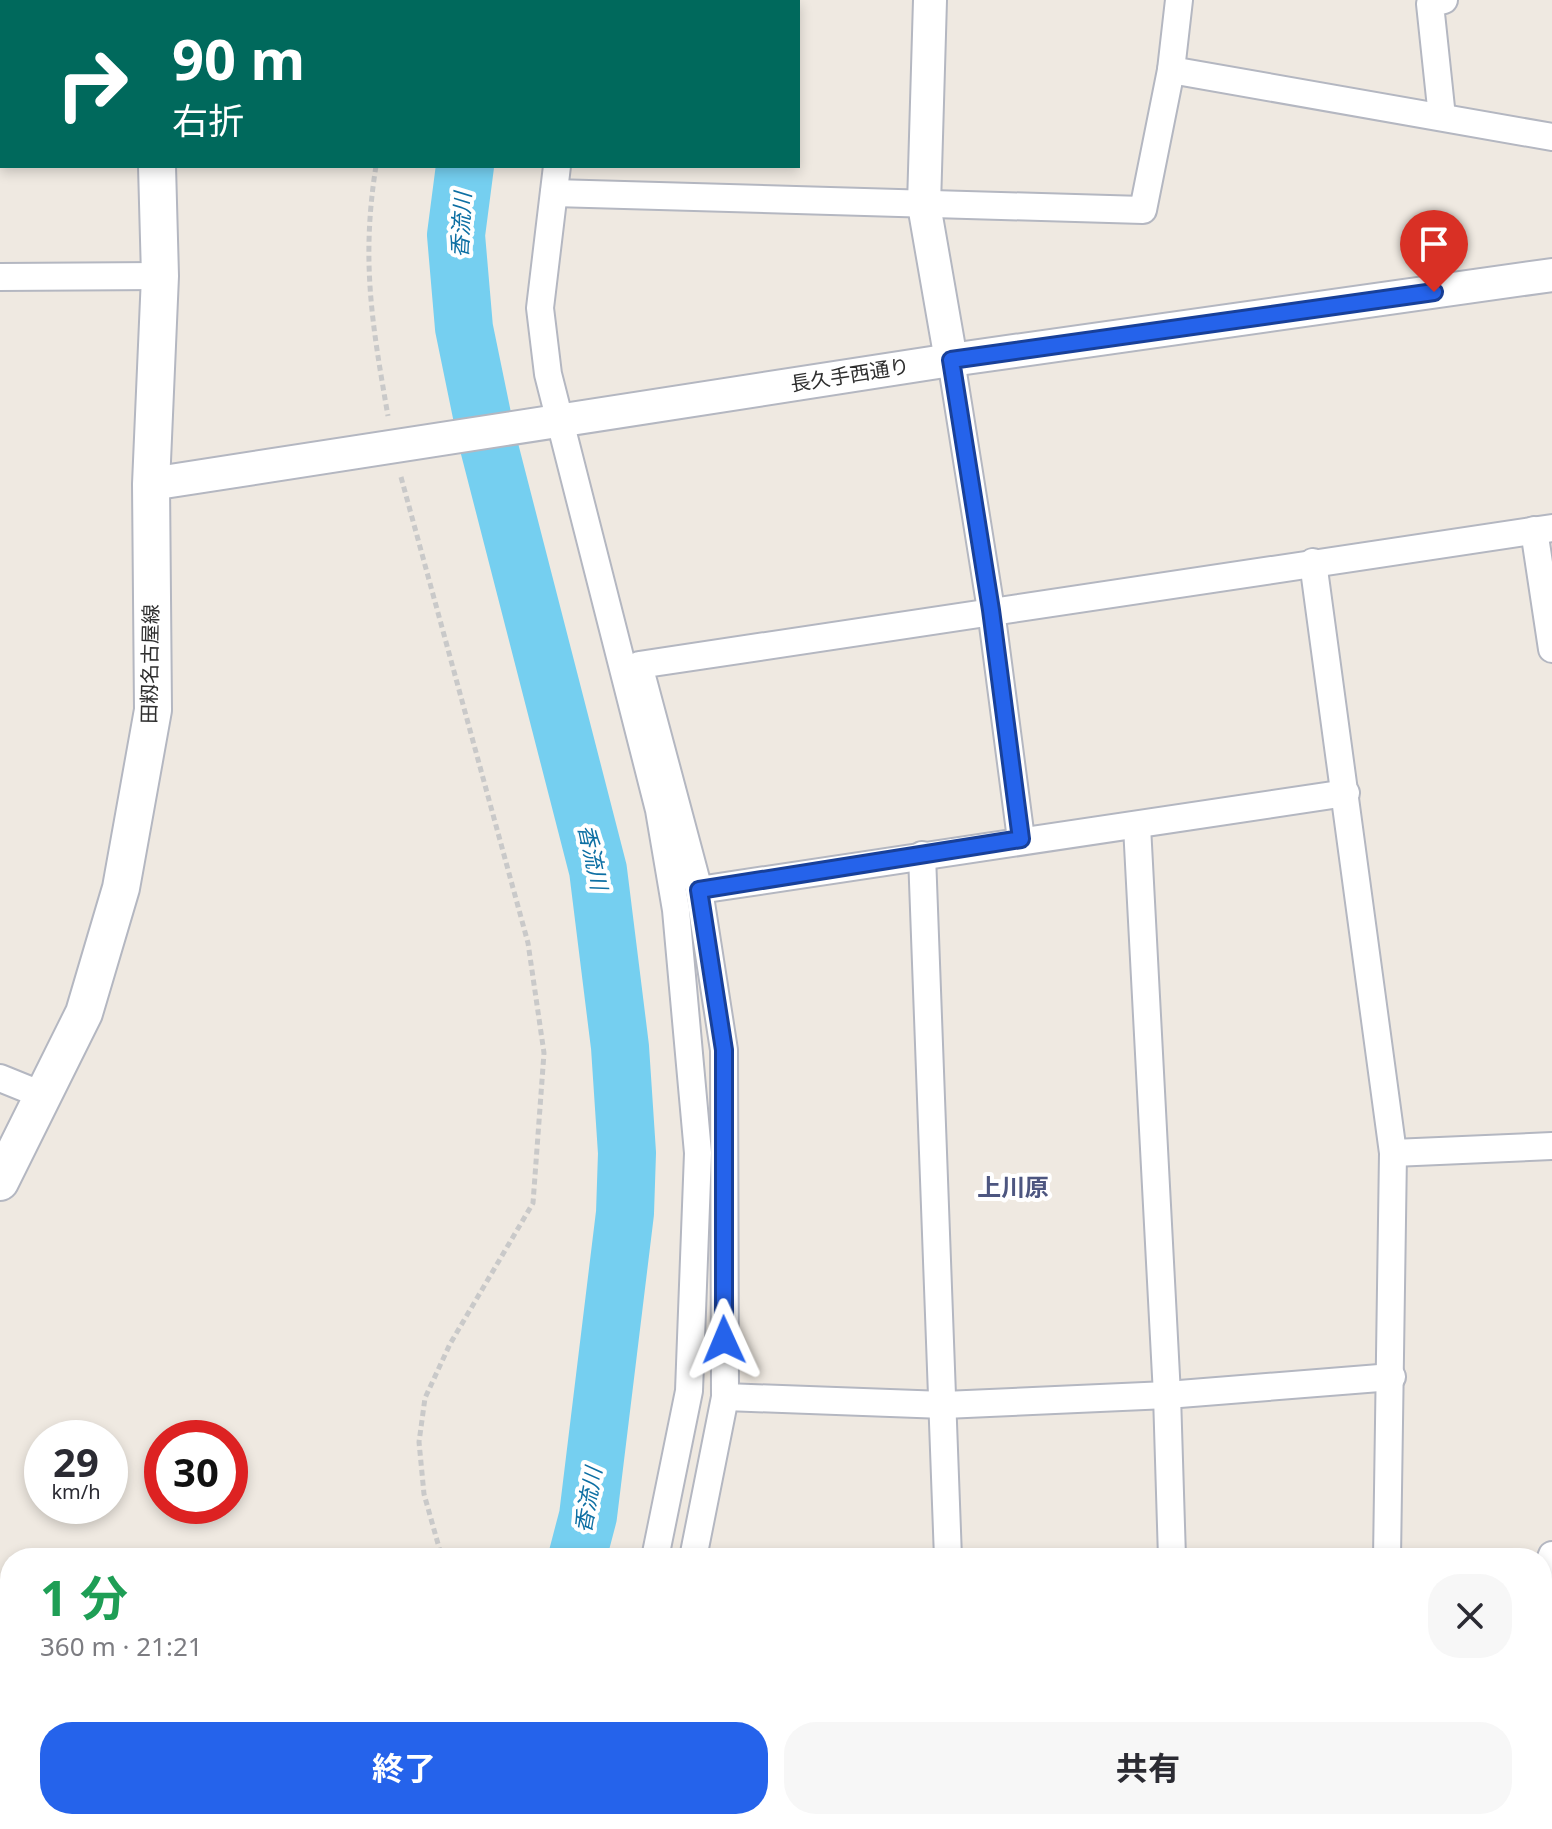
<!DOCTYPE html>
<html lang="ja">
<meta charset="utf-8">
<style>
body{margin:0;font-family:"Noto Sans","Noto Sans JP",sans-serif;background:#f7f7f7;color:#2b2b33;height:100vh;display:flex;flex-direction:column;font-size:30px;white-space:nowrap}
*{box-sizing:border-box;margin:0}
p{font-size:26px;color:#7c7c81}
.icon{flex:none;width:44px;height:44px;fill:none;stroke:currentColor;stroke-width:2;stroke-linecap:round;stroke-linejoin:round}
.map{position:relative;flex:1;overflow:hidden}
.side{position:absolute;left:0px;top:1548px;width:1552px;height:282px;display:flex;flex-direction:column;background:#fff;border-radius:32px 32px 0 0;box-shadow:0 4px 12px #0003}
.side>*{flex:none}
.top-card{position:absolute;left:0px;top:0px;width:800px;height:168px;box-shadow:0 4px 12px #0003;background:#00695c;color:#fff;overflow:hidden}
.speed{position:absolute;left:24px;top:1420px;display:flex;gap:16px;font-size:40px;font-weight:700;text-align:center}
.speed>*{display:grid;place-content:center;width:104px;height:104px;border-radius:50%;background:#fff;box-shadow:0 4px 12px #0003;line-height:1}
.speed small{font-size:20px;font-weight:400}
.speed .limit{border:12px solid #d22;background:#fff;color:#111}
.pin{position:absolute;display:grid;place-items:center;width:68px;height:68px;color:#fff;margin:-82px -34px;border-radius:50% 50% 50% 0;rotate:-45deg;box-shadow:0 0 8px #0007}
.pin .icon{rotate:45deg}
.me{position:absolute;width:88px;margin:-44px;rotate:359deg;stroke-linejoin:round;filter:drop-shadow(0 0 6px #0008)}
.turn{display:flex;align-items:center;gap:28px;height:168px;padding:0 40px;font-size:36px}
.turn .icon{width:104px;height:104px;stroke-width:2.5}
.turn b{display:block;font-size:56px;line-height:68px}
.round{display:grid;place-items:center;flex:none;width:84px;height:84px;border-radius:32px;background:#f7f7f7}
.summary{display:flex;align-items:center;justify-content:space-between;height:136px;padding:0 40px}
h1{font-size:48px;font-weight:700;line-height:60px;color:#1e9e55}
.button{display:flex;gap:16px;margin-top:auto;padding:16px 40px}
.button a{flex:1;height:92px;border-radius:32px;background:#2563eb;color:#fff;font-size:32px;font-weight:700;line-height:92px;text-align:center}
.button a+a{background:#f7f7f7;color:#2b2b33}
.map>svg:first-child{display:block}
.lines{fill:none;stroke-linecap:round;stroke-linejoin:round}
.stream{stroke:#75cff0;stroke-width:10}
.river{stroke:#75cff0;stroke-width:58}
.minor-casing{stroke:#b4b7c1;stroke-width:30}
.tertiary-casing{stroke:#b4b7c1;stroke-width:36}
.secondary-casing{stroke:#b4b7c1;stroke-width:40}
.path{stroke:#c9c9c9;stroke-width:5;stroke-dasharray:6 4;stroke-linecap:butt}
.minor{stroke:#fff;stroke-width:26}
.tertiary{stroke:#fff;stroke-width:32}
.secondary{stroke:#fff;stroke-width:36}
.route-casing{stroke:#184099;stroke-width:20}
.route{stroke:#2563eb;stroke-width:14}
.labels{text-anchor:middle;stroke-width:8;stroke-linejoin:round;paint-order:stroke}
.street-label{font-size:20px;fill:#2e2e2e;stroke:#fff}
.water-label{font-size:22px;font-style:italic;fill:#0d6fa3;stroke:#fff}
.quarter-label{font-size:24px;font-weight:bold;fill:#4d5680;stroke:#fff}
</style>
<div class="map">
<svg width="1552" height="1829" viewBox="0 0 1552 1829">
<rect width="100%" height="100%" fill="#efe9e1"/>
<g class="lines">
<g class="stream">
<path d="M0 1755 10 1764"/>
<path d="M68 1820 78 1829"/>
</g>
<g class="river">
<path d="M497 2 498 0"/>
<path d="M465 166 456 235 464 328 486 435 598 870 620 1047 627 1153 625 1213 588 1516 577 1558"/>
<path d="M508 1829 510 1820"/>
</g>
<defs>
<g id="minor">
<path d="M595 2V0"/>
<path d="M1171 70 1552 137"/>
<path d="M1442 117 1430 4 1444 0"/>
<path d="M557 166 540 308 548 374 659 810 676 910 698 1153 689 1391 655 1558"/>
<path d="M554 193 1143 210 1171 70 1179 0"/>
<path d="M0 277 160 276"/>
<path d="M951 360 991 610 1021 839"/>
<path d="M1534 530 1552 649"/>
<path d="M1313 562 1393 1153 1387 1558"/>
<path d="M1137 826 1167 1395 1172 1558"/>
<path d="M922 855 948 1558"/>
<path d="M699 890 1346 793"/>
<path d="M0 1078 42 1095"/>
<path d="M1393 1153 1552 1146"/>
<path d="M725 1397 944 1405 1167 1395 1392 1377"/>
<path d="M693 1558 725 1397 724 1050 699 890 639 665 1552 528"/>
<path d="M1542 1580 1552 1555"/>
<path d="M954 1820V1829"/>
<path d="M1179 1820 1180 1829"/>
<path d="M589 1829 592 1820"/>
<path d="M618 1829 621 1820"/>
<path d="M1336 1829 1343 1820"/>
</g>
<g id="tertiary">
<path d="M930 0 924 205 951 360"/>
<path d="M151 484 951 360 1552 275"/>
</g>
<g id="secondary">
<path d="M162 2 163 0"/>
<path d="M0 1182 84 1013 121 888 153 710 151 484 160 276 157 166"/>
</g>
</defs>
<use href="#minor" class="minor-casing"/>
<use href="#tertiary" class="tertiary-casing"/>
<use href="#secondary" class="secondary-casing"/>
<g class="path">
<path d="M404 2V0"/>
<path d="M376 166C361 260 372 324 388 416"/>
<path d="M401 477 528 943 544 1053 533 1203 450 1344 425 1398 419 1442 424 1494 442 1558"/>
<path d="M0 1823 6 1829"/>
<path d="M428 1829 430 1820"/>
</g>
<use href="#minor" class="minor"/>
<use href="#tertiary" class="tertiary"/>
<use href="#secondary" class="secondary"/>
</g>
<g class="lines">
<defs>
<path id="route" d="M724 1340V1050L699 890 1021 839 991 610 951 360 1434 292"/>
</defs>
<use href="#route" class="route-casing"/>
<use href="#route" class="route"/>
</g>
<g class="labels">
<g class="street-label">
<text transform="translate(850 375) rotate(-9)" y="7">長久手西通り</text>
<text transform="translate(150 664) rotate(-89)" y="7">田籾名古屋線</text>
</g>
<g class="water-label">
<text transform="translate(461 225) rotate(-87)" y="8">香流川</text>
<text transform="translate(593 857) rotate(78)" y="8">香流川</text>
<text transform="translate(588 1500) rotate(-80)" y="8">香流川</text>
</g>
<g class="quarter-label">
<text x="1013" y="1196">上川原</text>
</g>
</g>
</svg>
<div class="speed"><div>29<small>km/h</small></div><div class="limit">30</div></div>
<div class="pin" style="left:1434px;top:292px;background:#d93025"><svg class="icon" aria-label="arrive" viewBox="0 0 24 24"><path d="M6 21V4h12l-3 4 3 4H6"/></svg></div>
<svg class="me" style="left:724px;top:1340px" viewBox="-20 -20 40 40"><path d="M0-17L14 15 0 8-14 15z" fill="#2563eb" stroke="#fff" stroke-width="4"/></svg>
<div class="top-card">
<div class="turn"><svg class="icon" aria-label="right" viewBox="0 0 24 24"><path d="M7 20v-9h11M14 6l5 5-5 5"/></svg><div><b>90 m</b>右折</div></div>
</div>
<section class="side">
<div class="summary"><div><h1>1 分</h1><p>360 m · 21:21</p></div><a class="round"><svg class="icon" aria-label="close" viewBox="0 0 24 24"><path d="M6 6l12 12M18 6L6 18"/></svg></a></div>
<div class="button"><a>終了</a><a>共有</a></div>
</section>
</div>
